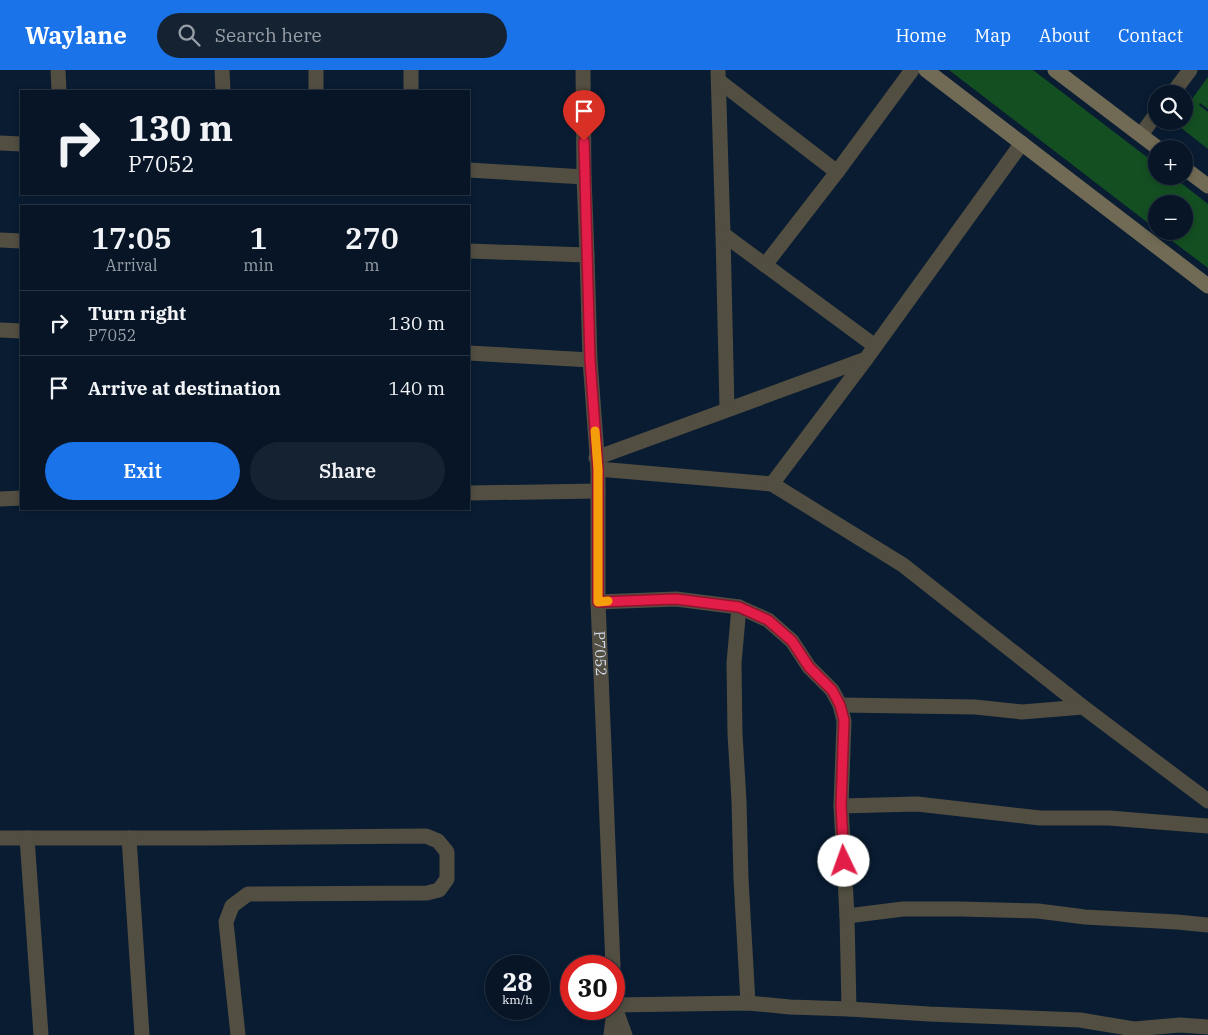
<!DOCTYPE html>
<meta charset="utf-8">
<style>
body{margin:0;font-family:"IBM Plex Serif",serif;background:#152232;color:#f1f3f6;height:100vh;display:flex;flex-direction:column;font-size:19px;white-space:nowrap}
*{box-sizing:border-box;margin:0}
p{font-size:16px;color:#989fa7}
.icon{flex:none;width:28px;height:28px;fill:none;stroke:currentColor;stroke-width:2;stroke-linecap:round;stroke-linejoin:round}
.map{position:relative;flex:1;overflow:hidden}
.details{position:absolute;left:20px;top:135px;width:450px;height:305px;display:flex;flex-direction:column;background:#071526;border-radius:0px;box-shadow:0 2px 8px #0003,0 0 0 1px #283443}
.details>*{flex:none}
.banner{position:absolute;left:20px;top:20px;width:450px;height:105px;border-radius:0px;box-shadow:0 2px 8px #0003,0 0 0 1px #283443;background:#071526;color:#f1f3f6;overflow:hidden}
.buttons{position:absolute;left:1148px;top:15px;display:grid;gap:10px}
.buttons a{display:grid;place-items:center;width:45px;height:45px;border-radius:50%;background:#071526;box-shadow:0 2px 8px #0003,0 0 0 1px #283443;font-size:25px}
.speed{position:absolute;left:485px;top:885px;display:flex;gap:10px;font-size:25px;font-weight:700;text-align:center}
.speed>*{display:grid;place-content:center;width:65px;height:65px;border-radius:50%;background:#071526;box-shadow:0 2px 8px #0003,0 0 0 1px #283443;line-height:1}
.speed small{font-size:12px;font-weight:400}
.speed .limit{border:8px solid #d22;background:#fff;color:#111}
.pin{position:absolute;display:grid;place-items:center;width:42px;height:42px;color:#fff;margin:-51px -21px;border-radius:50% 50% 50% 0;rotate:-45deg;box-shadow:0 0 5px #0007}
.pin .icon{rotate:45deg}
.me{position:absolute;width:55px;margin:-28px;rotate:357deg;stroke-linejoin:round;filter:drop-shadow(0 0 4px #0008)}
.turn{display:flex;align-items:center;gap:18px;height:105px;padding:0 25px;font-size:22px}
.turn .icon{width:65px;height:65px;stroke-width:2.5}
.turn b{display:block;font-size:35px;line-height:42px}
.eta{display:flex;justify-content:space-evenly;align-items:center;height:85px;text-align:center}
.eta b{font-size:30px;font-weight:600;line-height:35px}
.cta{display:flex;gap:10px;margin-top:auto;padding:10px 25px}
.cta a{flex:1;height:58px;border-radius:30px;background:#1a73e8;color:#fff;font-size:20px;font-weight:600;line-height:58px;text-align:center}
.cta a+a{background:#152232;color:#f1f3f6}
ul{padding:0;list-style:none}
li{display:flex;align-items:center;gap:15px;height:65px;padding:0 25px;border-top:1px solid #283443}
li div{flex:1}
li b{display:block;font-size:19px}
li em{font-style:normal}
header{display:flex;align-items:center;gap:30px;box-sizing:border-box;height:70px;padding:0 25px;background:#1a73e8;color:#fff}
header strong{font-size:24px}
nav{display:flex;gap:28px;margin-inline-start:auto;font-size:18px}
.search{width:350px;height:45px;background:#152232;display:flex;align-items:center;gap:12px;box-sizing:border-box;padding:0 18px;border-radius:28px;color:#989fa7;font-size:19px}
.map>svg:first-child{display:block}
.green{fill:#144f22}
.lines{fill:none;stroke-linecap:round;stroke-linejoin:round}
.street{stroke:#524e41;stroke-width:15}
.secondary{stroke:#716b55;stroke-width:15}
.route-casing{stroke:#92132f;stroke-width:12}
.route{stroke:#e11d48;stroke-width:9}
.slow{stroke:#f59e0b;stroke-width:9}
.labels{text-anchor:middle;stroke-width:4;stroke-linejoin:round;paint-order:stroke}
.street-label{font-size:15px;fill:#cedae9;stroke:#021328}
</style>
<header>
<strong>Waylane</strong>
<div class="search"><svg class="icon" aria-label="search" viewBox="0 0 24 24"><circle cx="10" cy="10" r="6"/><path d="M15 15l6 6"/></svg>Search here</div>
<nav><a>Home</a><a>Map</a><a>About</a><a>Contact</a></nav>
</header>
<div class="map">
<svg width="1208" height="965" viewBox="0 0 1208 965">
<rect width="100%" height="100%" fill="#091c32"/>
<g class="green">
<path d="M949 0H1033L1156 94V106H1172L1208 134V198L1159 161H1184V134H1156V159Z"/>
<path d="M1208 7V39L1200 33 1199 35 1208 42V79L1175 53 1176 51H1184V40Z"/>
</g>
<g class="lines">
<g class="street">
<path d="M58 0 59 21"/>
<path d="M222 0 223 21"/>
<path d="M316 0V21"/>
<path id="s1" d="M583 0 584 107 587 185 590 290 598 399V532L613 896"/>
<path d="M718 0 723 164 727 339"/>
<path d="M719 11 837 102"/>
<path d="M411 21V0"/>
<path d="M1172 24 1190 0"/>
<path d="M1141 65 1156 44"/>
<path d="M0 73 21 74"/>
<path d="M469 100 584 107"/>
<path d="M723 164 875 276"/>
<path d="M0 170 21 171"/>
<path d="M469 181 587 185"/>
<path d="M765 195 837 102 912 0"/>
<path d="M0 260 21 261"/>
<path d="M469 283 590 290"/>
<path d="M596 388 866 289"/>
<path d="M598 399 772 414 903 495 1083 637 1208 731"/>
<path d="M772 414 866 289 1022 73"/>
<path d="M469 423 598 421"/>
<path d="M0 429 21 428"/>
<path d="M598 532 676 529 739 537 768 550 792 571 809 597 832 620 840 635 844 651 841 736 847 846 849 939"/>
<path d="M739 537 734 593 735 664 739 731 741 809 748 933"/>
<path d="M840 635 975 637 1022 642 1083 637"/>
<path d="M841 736 917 734 1040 748H1109L1208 756"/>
<path d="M0 768H206L426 766 438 771 447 782V809L439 820 427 823 248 824 232 836 226 852 238 965"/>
<path d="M27 768 41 965"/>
<path d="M129 768 142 965"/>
<path d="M847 846 903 839H960L1038 841 1085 847 1177 852 1208 855"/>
<path d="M614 935 748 933 790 937 849 939 929 944 1080 950 1134 959 1180 955 1208 957"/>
<path d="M614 935 625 965"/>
<path d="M611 965 614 940"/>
</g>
<g class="secondary">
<path d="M926 0 1208 216"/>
<path d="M1055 0 1159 79"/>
<path d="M1184 98 1208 116"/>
</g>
</g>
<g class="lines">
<defs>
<path id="route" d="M584 71 590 290 598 399V532L676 529 739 537 768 550 792 571 809 597 832 620 840 635 844 650 841 736 844 791"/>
</defs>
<use href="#route" class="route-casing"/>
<use href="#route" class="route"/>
<path class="slow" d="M595 361 598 399V532L608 531"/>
</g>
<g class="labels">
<g class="street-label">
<text dy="5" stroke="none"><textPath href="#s1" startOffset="584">P7052</textPath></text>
</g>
</g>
</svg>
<div class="buttons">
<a><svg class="icon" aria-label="search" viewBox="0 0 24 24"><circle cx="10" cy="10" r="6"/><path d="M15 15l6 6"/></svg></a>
<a>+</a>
<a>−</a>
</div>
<div class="speed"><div>28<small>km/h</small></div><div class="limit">30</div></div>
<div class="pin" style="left:584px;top:71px;background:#d93025"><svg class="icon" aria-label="arrive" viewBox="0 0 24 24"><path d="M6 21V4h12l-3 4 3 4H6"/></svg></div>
<svg class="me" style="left:844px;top:791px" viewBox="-20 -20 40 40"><circle r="19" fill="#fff"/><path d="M0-13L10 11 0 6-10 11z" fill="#e11d48"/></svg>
<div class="banner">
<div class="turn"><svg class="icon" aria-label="right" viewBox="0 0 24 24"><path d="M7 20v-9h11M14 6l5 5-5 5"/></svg><div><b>130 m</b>P7052</div></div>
</div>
<section class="details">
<div class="eta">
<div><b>17:05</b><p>Arrival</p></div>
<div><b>1</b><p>min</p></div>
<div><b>270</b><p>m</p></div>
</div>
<ul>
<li><svg class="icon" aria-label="right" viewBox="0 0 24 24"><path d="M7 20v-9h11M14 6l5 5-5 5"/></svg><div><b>Turn right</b><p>P7052</p></div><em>130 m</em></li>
<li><svg class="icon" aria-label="arrive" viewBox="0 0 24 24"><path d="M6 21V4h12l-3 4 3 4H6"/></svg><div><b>Arrive at destination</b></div><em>140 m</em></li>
</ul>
<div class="cta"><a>Exit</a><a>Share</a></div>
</section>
</div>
